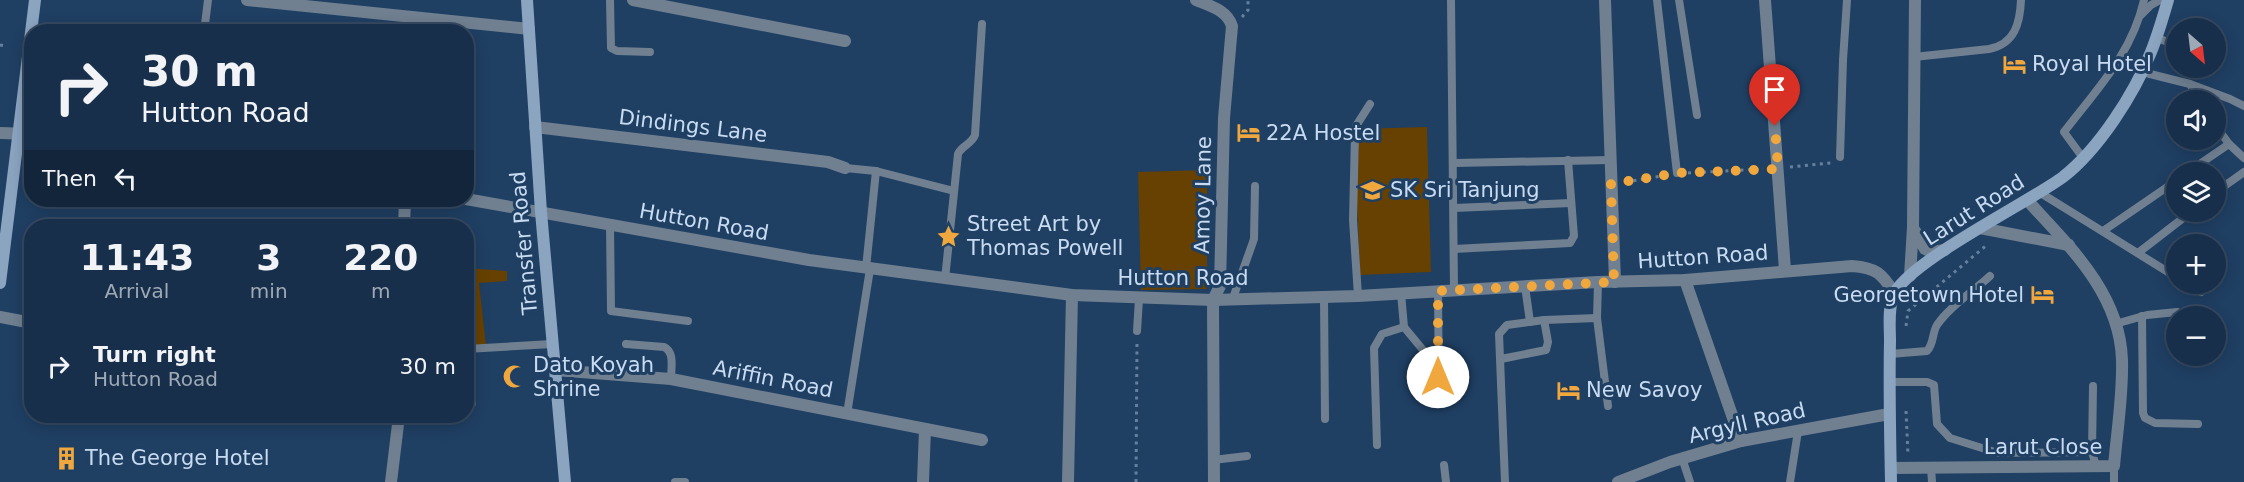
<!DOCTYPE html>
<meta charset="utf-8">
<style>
body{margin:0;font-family:"DejaVu Sans",sans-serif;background:#243b54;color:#f1f3f6;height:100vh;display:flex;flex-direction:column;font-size:22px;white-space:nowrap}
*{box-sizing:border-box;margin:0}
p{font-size:20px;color:#9ea9b5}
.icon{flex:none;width:33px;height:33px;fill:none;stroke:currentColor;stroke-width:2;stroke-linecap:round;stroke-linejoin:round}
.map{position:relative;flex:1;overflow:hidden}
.sheet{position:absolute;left:24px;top:219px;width:450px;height:204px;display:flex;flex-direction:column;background:#172f4a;border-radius:24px;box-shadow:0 3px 15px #0003,0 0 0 2px #364a62}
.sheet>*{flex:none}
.top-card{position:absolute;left:24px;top:24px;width:450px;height:183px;border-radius:24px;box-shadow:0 3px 15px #0003,0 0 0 2px #364a62;background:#172f4a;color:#f1f3f6;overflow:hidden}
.needle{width:39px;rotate:152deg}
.controls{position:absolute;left:2166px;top:18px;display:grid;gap:12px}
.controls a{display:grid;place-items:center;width:60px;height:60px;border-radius:50%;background:#172f4a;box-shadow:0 3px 15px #0003,0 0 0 2px #364a62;font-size:30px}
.pin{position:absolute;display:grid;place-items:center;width:51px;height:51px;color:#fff;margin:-62px -26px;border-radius:50% 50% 50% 0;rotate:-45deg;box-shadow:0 0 6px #0007}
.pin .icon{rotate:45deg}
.me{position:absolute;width:66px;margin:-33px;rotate:0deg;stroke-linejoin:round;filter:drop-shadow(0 0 4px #0008)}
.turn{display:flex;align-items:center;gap:21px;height:126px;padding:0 18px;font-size:27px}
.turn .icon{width:78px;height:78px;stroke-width:2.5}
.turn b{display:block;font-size:42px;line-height:51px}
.then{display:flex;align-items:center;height:57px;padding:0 18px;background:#0003;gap:12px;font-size:22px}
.eta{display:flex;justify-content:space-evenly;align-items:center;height:102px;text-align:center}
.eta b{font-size:36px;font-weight:800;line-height:42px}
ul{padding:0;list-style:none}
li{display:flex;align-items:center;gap:18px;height:90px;padding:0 18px}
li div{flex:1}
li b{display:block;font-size:22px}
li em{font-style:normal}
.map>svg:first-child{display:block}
.green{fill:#664101}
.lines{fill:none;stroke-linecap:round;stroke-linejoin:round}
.path{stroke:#66819f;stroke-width:3;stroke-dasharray:3 4.5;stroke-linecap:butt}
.service{stroke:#708091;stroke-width:8}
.minor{stroke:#708091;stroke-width:12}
.tertiary{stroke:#708091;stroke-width:12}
.secondary{stroke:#8ba4c0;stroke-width:12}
.route{stroke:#efa73e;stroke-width:10;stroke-dasharray:0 18}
.labels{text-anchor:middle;stroke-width:6;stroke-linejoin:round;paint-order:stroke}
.poi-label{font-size:21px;fill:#c8dbf1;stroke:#1f3f63;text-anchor:start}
.street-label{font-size:21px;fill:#c8dbf1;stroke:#1f3f63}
</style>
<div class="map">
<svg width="2244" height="482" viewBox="0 0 2244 482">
<rect width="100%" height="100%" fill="#1f3f63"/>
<g class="green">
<path d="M1427 127 1431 272 1360 275 1354 129Z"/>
<path d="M1207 170V289L1141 290 1138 172Z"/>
<path d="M466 268 507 271V281L479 283 486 346 468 347Z"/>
</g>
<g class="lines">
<g class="path">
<path d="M1242 17 1248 10V0"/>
<path d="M0 45 7 46"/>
<path d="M1790 167 1831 163"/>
<path d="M1688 173 1763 169"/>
<path d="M1626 182 1667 175"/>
<path d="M1906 326 1908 311 1988 244"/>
<path d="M1906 411 1908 455"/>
<path d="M1136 482 1137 342"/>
</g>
<g class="service">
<path d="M610 0 611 48 617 51 650 52"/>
<path d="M1451 0 1454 290"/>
<path d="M1657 0 1677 173"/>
<path d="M1679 0 1697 115"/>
<path d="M2141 15 2151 5 2160 0"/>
<path d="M204 32 208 0"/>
<path d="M2157 38 2176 45"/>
<path d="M1914 57 1989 49C2015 44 2020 23 2021 0"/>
<path d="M2142 72 2190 84 2199 100"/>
<path d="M2190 84 2230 99 2244 106"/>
<path d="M2216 126 2229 144"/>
<path d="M1840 157 1843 60 1847 0"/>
<path d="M2083 158 2064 132C2096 90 2132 54 2144 0"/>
<path d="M1454 163 1611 160"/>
<path d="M845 168 876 171 954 191"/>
<path d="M2188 172 2229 144 2244 158"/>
<path d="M2223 187 2244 172"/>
<path d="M2039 192 2176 277"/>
<path d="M1454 208 1571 203"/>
<path d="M610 224 611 311 688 321"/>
<path d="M2103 231 2176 181"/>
<path d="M1454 249 1570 243 1574 236 1568 160"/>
<path d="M2138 253 2191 212"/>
<path d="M866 268 876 171"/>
<path d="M945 279 958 154C961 146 972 144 975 135L982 24"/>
<path d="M2187 284 2201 292"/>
<path d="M1525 286 1530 322"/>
<path d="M1438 291 1439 399"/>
<path d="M1401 293 1404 327 1428 356 1429 386 1422 390H1414"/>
<path d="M1324 296 1325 419"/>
<path d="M1358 296 1353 220 1355 133 1356 126 1370 104"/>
<path d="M1233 298 1254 239 1255 186"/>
<path d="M2142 316 2143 413 2145 418 2155 423 2198 424"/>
<path d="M1597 318 1598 282"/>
<path d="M2115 324 2147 315 2177 312"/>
<path d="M1137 331 1139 299"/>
<path d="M626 344 664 347C675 352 671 368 671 379"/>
<path d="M466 349 552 344"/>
<path d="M1890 354 1927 351C1934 344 1932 333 1937 325 1950 306 1974 291 1990 276"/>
<path d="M1501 359 1546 350 1548 342 1544 320"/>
<path d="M1889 382H1927L1934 385 1937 424 1950 438 1998 453 2092 452"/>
<path d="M2093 386 2092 452 2096 466"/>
<path d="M466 402 472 403"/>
<path d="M847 414 870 269"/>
<path d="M1377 445 1374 348 1382 334 1404 327"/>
<path d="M1682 458 1690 482"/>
<path d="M1213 460 1247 456"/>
<path d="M1444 465 1446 482"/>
<path d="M1931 467 1932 482"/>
<path d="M675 482H685"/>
<path d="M1505 482 1499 334 1507 325 1544 320 1597 318 1608 406"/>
<path d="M1790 482 1798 431"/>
<path d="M2114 482V466"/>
</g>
<g class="minor">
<path d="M247 0 529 29"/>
<path d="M633 0 845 41"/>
<path d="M1196 0C1210 6 1227 10 1232 26L1224 118 1220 286 1213 300 1214 482"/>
<path d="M1605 0 1615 282"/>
<path d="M1765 0 1785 270"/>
<path d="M535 127 828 162 845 168"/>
<path d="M404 226 405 200"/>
<path d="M1980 228 2069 245"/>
<path d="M1915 231 1925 249 1931 252 1945 250"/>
<path d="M1910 276 1913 227 1915 0"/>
<path d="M1685 280 1741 441"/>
<path d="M0 317 32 323"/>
<path d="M555 370 671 379 982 440"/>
<path d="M1891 468 2114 466C2117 431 2123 395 2122 360 2120 293 2068 245 2027 200"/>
<path d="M391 482 399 416"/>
<path d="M923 482 925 429"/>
<path d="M1068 482 1072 295"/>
</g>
<g class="tertiary">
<path d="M0 133 32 134"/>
<path d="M466 199 809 260 1072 295 1213 300 1358 296 1598 282 1685 280 1852 266C1876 268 1882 273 1894 293"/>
<path d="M1618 482 1670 462 1741 441 1889 414"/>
</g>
<g class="secondary">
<path d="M527 0 541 212 565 482"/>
<path d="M0 283 35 0"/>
<path d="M1891 482C1890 435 1889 388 1890 341 1890 327 1888 310 1893 296 1907 262 2028 203 2063 177 2099 149 2134 94 2151 52 2158 35 2163 17 2168 0"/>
</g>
</g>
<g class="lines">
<path class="route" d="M1438 377V291L1614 282 1611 184 1677 173 1778 169 1775 126"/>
</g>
<defs>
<symbol id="hotel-bare" viewBox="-9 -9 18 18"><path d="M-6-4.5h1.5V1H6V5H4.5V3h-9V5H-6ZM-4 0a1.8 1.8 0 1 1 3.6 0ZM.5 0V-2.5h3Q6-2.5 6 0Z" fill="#efa73e" stroke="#1f3f63" stroke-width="2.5" paint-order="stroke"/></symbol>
<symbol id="school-bare" viewBox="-9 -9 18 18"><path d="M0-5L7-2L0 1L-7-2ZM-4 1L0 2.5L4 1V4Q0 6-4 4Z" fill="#efa73e" stroke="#1f3f63" stroke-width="2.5" paint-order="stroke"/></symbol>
<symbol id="sight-bare" viewBox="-9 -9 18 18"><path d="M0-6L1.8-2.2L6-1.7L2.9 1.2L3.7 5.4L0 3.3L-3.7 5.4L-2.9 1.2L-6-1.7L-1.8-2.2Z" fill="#efa73e" stroke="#1f3f63" stroke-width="2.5" paint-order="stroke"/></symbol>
<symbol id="mosque-bare" viewBox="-9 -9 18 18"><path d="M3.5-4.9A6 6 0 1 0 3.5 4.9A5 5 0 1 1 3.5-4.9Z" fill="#efa73e" stroke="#1f3f63" stroke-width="2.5" paint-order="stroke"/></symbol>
<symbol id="building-bare" viewBox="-9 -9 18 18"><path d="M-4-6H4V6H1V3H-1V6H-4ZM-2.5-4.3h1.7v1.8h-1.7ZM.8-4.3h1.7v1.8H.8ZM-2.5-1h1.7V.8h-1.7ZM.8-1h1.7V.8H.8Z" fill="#efa73e" stroke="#1f3f63" stroke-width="2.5" paint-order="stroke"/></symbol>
</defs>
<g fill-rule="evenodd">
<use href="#hotel-bare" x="1998" y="48" width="33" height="33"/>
<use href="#hotel-bare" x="1232" y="116" width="33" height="33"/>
<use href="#school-bare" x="1356" y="174" width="33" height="33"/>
<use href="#sight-bare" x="932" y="220" width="33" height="33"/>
<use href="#hotel-bare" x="2026" y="278" width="33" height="33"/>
<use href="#mosque-bare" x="498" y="360" width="33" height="33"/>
<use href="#hotel-bare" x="1552" y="374" width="33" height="33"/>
<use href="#building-bare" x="50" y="442" width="33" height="33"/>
</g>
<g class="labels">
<g class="poi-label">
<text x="2032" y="71">Royal Hotel</text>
<text x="1266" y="140">22A Hostel</text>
<text x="1390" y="197">SK Sri Tanjung</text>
<text x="967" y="231">Street Art by<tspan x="967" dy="24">Thomas Powell</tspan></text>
<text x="2024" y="302" text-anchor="end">Georgetown Hotel</text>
<text x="533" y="372">Dato Koyah<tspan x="533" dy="24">Shrine</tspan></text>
<text x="1586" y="397">New Savoy</text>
<text x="85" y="465">The George Hotel</text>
</g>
<g class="street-label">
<text transform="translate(693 126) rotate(7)" y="7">Dindings Lane</text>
<text transform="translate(1203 195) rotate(-89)" y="7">Amoy Lane</text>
<text transform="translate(1974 210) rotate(-32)" y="7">Larut Road</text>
<text transform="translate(704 222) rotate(10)" y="7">Hutton Road</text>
<text transform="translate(524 243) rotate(-95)" y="7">Transfer Road</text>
<text transform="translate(1703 257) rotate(-4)" y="7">Hutton Road</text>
<text x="1183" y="285">Hutton Road</text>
<text transform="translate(773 379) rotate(11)" y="7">Ariffin Road</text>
<text transform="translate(1747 423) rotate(-13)" y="7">Argyll Road</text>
<text x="2043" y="454">Larut Close</text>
</g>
</g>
</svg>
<div class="controls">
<a><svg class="needle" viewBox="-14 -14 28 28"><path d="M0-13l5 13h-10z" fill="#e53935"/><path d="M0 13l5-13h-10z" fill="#9ea9b5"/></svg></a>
<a><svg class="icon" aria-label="sound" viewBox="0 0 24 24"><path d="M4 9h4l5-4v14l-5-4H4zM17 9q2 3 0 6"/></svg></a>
<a><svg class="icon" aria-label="layers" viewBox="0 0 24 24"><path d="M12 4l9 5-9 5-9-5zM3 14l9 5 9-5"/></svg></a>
<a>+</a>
<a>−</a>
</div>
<div class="pin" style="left:1775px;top:126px;background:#d93025"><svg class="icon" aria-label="arrive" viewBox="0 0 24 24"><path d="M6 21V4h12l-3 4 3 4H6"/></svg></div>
<svg class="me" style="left:1438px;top:377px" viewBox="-20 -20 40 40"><circle r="19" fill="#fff"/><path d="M0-13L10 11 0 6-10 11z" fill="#efa73e"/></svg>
<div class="top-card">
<div class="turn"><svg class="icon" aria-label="right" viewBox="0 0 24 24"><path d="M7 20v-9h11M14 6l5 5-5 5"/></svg><div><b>30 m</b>Hutton Road</div></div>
<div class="then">Then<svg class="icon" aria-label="left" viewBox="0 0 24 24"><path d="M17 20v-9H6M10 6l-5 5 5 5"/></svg></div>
</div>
<section class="sheet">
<div class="eta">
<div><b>11:43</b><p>Arrival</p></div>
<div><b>3</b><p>min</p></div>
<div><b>220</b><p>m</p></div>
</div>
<ul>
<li><svg class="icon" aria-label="right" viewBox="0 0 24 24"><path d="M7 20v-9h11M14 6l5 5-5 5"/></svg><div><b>Turn right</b><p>Hutton Road</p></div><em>30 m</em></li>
</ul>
</section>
</div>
